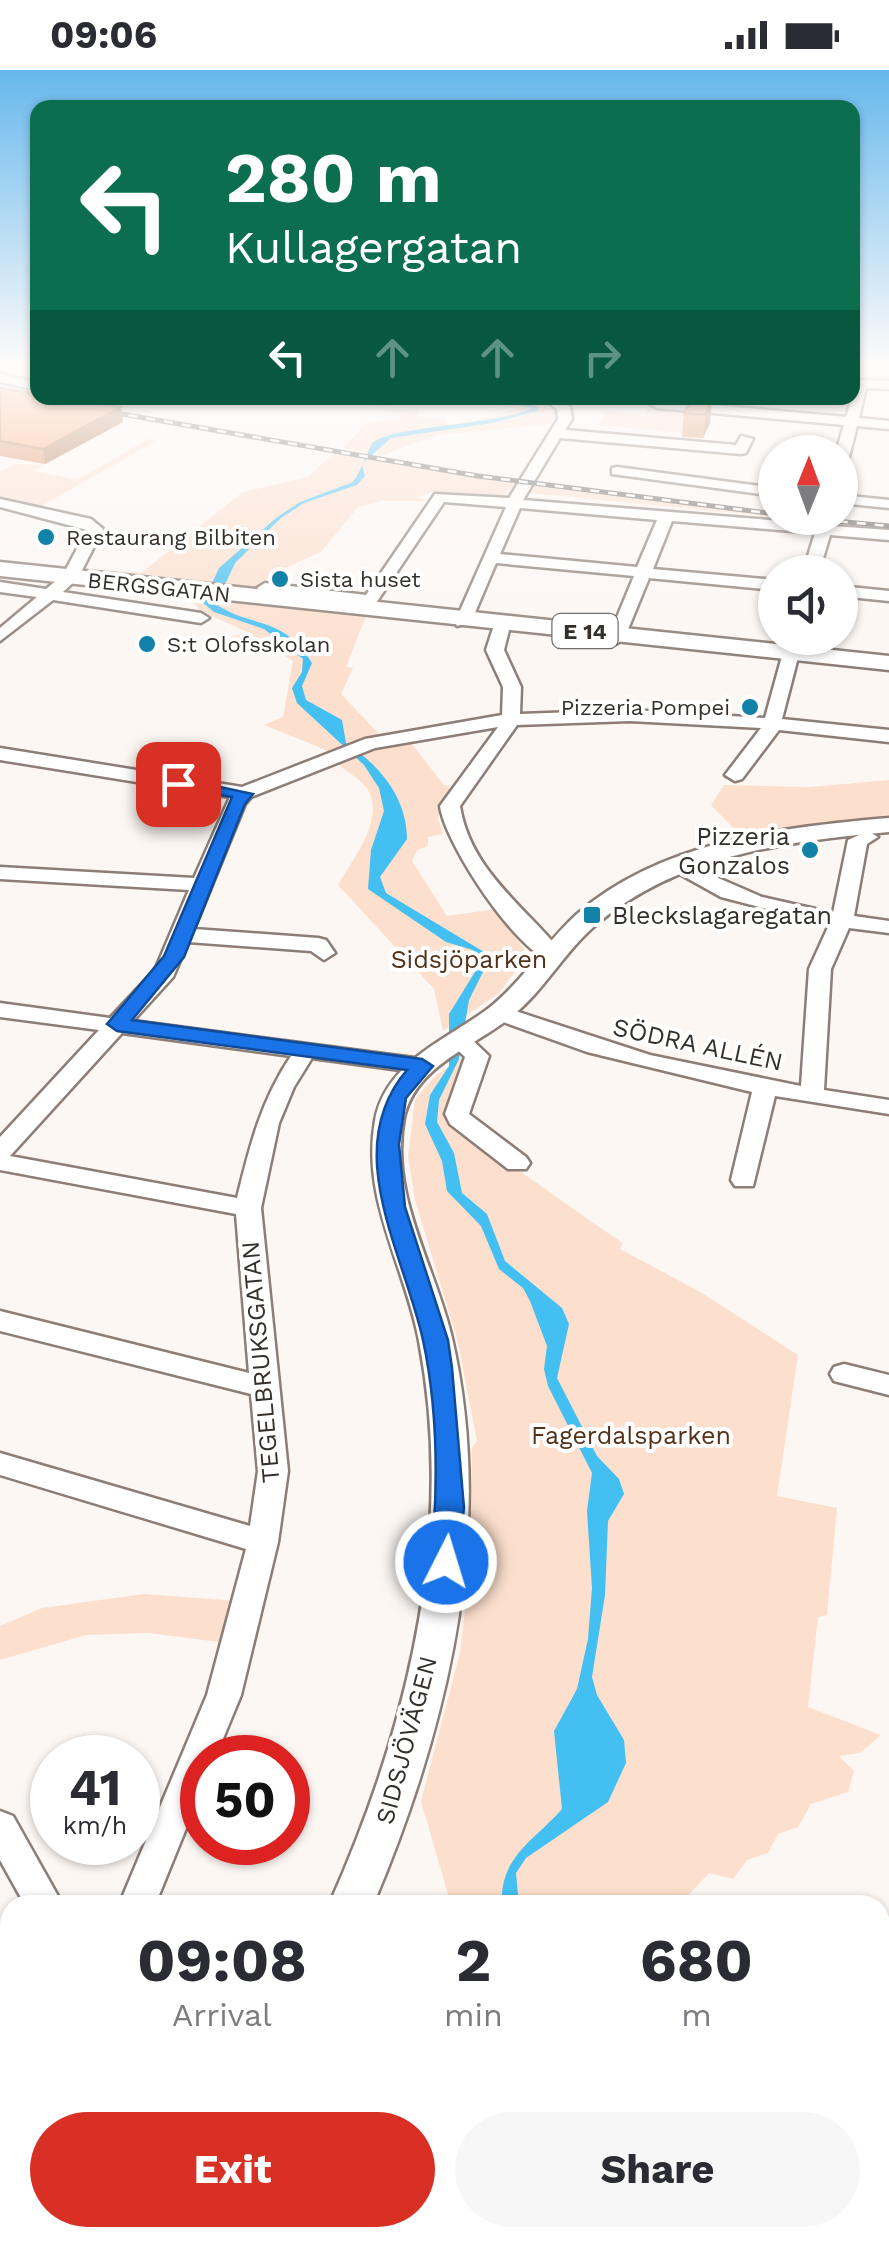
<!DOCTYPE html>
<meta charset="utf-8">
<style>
body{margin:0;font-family:"Work Sans",sans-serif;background:#f7f7f7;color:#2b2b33;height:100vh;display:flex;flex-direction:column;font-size:38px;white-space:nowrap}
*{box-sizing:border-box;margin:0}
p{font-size:32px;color:#7c7c81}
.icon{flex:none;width:55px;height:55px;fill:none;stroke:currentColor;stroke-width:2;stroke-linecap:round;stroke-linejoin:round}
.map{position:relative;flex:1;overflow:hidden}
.drawer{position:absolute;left:0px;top:1825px;width:890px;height:352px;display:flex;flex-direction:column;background:#fff;border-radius:30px 30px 0 0;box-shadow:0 2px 8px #0004}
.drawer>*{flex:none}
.guide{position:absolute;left:30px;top:30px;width:830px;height:305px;border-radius:20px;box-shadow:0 2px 8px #0004;background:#0b6e4f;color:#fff;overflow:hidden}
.needle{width:65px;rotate:1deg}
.buttons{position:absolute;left:758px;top:365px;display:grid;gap:20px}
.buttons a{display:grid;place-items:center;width:100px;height:100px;border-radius:50%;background:#fff;box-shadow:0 2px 8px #0004;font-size:50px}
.speed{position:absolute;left:30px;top:1665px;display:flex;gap:20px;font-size:50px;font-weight:700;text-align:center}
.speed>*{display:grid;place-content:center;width:130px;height:130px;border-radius:50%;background:#fff;box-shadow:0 2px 8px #0004;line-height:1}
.speed small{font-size:25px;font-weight:400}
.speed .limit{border:15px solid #d22;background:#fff;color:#111}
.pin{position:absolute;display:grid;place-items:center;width:85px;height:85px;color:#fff;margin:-42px;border-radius:20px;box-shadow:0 5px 15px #0006}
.me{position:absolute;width:110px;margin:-55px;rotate:5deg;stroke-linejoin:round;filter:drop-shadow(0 0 8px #0008)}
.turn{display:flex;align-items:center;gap:35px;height:210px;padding:0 30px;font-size:45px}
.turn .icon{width:130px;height:130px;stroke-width:2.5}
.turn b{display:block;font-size:70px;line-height:85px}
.lanes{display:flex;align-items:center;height:95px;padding:0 30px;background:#0003;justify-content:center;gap:50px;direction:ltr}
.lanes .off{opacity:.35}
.eta{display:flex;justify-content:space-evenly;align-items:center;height:170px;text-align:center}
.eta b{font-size:60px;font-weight:700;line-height:70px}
.cta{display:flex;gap:20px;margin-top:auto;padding:20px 30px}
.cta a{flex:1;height:115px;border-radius:60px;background:#d93025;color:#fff;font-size:40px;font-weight:700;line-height:115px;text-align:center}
.cta a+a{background:#f7f7f7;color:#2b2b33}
.status{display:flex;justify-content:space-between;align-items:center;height:70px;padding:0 50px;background:#fff;direction:ltr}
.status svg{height:28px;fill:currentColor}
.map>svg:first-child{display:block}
.green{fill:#fcdfcd}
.water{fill:#44bff1}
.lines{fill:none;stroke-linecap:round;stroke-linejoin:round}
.minor-casing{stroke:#8c7e76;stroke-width:5}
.major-casing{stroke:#8c7e76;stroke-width:5}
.highway-casing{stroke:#8c7e76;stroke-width:5}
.minor{fill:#fff;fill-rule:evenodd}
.major{fill:#fff;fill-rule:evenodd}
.highway{fill:#fff;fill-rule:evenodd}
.rail-casing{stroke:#6d6764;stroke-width:5}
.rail{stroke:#fff;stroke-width:2.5;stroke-dasharray:9;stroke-linecap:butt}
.wall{fill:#d78b59}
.shaded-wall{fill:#af7149}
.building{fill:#faa268;stroke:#af7149;stroke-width:2.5}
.route{fill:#1a73e8;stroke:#114b97;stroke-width:2.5}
.poi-dot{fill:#1382a9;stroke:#fff;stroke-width:4}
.labels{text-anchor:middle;stroke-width:8;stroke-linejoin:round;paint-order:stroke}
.far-poi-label{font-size:22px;fill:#352f2c;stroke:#fff;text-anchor:start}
.far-street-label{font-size:22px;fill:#352f2c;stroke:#fff}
.shield{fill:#fff;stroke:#726d6b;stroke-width:2.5}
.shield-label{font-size:22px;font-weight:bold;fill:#352f2c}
.poi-label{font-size:25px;fill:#352f2c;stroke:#fff;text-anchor:end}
.park-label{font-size:25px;fill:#543119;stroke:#fff}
.street-label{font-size:25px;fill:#352f2c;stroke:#fff}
</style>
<div class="status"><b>09:06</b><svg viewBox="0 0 49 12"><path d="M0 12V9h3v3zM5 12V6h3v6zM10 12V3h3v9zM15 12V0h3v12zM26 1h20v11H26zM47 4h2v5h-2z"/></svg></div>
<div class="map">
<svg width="889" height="2177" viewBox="0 0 889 2177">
<rect width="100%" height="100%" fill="#fdf7f3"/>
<g class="green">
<path d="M315 328H540L558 344 551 354 437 365 384 385 343 378 368 352 400 350V345L384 339 418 341 417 346 446 350 448 357 518 339 469 328 395 330 390 336 322 333Z"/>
<path d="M648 337 695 340 685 363 598 355 606 341 645 344Z"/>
<path d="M148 369 156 371 41 436 0 427V402L15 394 44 395 34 401 78 410Z"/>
<path d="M334 383 515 413 502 427 431 422 417 428 430 431H381L358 437 321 482 274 503 255 518 96 503 91 499 141 503 243 422 308 407Z"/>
<path d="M532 415 817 451 529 423Z"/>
<path d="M190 529 366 546 346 597 353 598 341 624 379 664 331 682 264 655 283 647 293 591 250 563 268 577 251 581 231 567 248 562 200 541Z"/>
<path d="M408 669 444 715 450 716 438 748 443 764 428 767V776L417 780 412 791 447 846 496 839 528 885 498 924 443 961 434 919 338 815C352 790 388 747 366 717 359 708 343 699 334 692Z"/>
<path d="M889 710V748L743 768 711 735 724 715 810 717Z"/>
<path d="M465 985 469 989 456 1016 473 1071C525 1102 574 1141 623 1173L620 1179 702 1223 798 1285 777 1426 837 1438 827 1545 818 1547 808 1637 881 1665 860 1683 839 1686 854 1701 848 1722 811 1734 798 1757 778 1764 768 1783 747 1790 733 1809 709 1803 680 1834 451 1835 421 1731 460 1583 469 1507 472 1377 477 1371 458 1272 415 1130 408 1087 415 1029 434 1007Z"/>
<path d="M144 1524 237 1531 227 1573 148 1563 86 1565 0 1590V1556L42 1538Z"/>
</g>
<path class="water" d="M483 328C501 328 528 325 540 340L492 353 391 368 362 394 365 406 357 415 304 433 281 448 235 493 216 534C252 559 282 544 312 593L302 616 306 630 342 650 346 673C379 695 407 727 407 769L380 807 386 823 484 882V900L469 930 459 989 439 1030 437 1052 454 1083 462 1123 487 1144 505 1191 562 1238 569 1254 557 1308 597 1386 619 1409 624 1424 608 1451 605 1525 592 1607 597 1625 624 1670 626 1693 608 1732 526 1788 516 1803 519 1835H502C499 1787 534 1771 562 1739L554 1661 577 1619 588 1569 592 1518 587 1441 592 1403 548 1316 544 1299 547 1276 530 1231 523 1218 499 1199 481 1156 447 1121 442 1091 425 1054 430 1025 449 996V944L475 902 478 887 473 880 446 872 368 819 371 780 384 741 379 718 364 695 297 633 292 618 302 602 303 589 264 559 214 542 203 533 219 498 276 448 300 432 353 412C361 401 366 385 372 374 384 356 503 355 532 338Z"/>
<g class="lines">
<defs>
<g id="minor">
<path d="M0 304 38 312V320L0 312Z"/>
<path d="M852 310 889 311V319L866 318 859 348 889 351V359L857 356 847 395 840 399V382H836L844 355 657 338 650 334 657 330 846 347 852 328Z"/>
<path d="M155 328H178L171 332Z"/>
<path d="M542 328H557L570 337 572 349 565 360 736 375 741 366 753 369 746 383 741 384 560 368 523 430 818 454 820 448H834L832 456 889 460V470L830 465 819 502H803L815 463 672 451 653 499 775 510V520L649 508 624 569 616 574 608 569 634 506 496 493 471 552 457 556 455 552 506 437 444 432 376 533 265 523 257 518 265 513 366 525 435 424 509 428 558 349 557 339ZM520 438 657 450 637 497 500 484Z"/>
<path d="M617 397 775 418V426L612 404V398Z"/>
<path d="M840 425 889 430V438L840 433Z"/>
<path d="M0 429 91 449 103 459 78 508 63 522 201 543 209 548 201 553 53 530 0 571V558L37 527 0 522V512L46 519 63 505 87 460 0 437Z"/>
<path d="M840 516 889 521V531L840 526Z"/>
<path d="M503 547 511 552 504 580 521 617 520 644 630 640 765 648 787 568H803L782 649 889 660V672L779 660 742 709 735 711 725 705 761 658 630 651 517 655 460 736C470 801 527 838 565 886L554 893C517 883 445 774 440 736L498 657 375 678 251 727 245 734 194 859 318 868 326 870 335 883 324 890 311 881 188 872 173 907 133 951 422 989 434 996 422 1003 312 988 294 1017 279 1053 261 1138 288 1401 278 1472 241 1625 215 1688H202V1719L155 1835H119L207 1625 246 1479 0 1405V1383L250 1456 258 1401 251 1324 0 1261V1241L249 1303 236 1144 0 1100V1067L99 960 0 947V933L110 948 155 900 189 820 0 809V797L194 808 230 727 0 690V678L242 717 365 669 502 645 503 617 486 580 495 552ZM122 963 291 986C261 1031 250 1075 237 1128L10 1086Z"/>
<path d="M868 761 878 767 867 774 854 846 889 851V863L849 858 831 899 824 1020 889 1030V1044L775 1026 753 1116H735L731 1110 752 1022 587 982 492 948 489 943 500 936 650 985 801 1016 809 899 829 855 721 827 669 798 672 794H686L762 827 833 843 848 770Z"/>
<path d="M459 963 467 965 489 986 469 1044 526 1087 530 1093 526 1099H508L450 1054 445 1044 465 987 447 970Z"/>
<path d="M844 1294 889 1305V1325L834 1311 830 1304 834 1297Z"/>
<path d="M0 1741 13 1746 63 1835H25L0 1790Z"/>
<path d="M10 2060V2105L0 2109V2064Z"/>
</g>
<g id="major">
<path d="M889 748V762C788 771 679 785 598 853 565 880 545 920 511 947 474 977 415 996 404 1048 389 1125 435 1195 452 1268 496 1459 448 1658 373 1835H329C408 1658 456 1464 419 1271 405 1196 361 1129 375 1051 385 992 447 970 489 938 523 911 545 873 577 844 661 771 783 757 889 748Z"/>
<path d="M138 2168H190L186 2177H134Z"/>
</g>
<path id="highway" d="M0 492 889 586V600L0 506Z"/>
</defs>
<use href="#minor" class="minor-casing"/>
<use href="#major" class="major-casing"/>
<use href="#highway" class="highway-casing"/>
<use href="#minor" class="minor"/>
<use href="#major" class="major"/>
<use href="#highway" class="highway"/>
<defs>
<g id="rail">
<path d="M93 339 478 406 775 444"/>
<path d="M803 448 889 456"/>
</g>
</defs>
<use href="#rail" class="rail-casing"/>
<use href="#rail" class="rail"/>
</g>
<g class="wall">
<path d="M0 318 123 352 45 394 0 386Z"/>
<path d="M709 328 710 353 703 368 682 367 684 343Z"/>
</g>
<g class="shaded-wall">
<path d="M707 328H709L708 339 712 330 710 353 703 368Z"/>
<path d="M121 337 123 352 45 394 43 379Z"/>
</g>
<g class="building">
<path d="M0 318 38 324V328H60L121 337 43 379 0 371Z"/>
<path d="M692 328H707L706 330H712L705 345 684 343Z"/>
</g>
<linearGradient id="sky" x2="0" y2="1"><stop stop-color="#66b8ec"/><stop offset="0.49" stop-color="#fefbfa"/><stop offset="1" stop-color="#fefbfa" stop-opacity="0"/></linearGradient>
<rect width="889" height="596" fill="url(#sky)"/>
<path class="route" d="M178 708 253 724 245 734 184 887 132 950 422 989 433 996 406 1028 399 1074 405 1137 448 1270 452 1298 464 1438 456 1500H435L431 1492C438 1421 438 1340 423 1270 404 1183 339 1079 407 1000L117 961 107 954 164 886 232 727 172 717 169 714Z"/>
<g class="poi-dot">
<circle cx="46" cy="467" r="10"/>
<circle cx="280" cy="509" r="10"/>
<circle cx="147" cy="574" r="10"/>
<circle cx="750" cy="637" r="10"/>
<circle cx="810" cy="780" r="10"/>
<rect x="582" y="835" width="20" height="20" rx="5"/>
</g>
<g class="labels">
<g class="far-poi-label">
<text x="66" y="475">Restaurang Bilbiten</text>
<text x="300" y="517">Sista huset</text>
<text x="167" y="582">S:t Olofsskolan</text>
<text x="730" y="645" text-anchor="end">Pizzeria Pompei</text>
</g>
<g class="far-street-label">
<text transform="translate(159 517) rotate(6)" y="8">BERGSGATAN</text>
</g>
<rect class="shield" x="552.5" y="544" width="65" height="34" rx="8"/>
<g class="shield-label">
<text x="585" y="569">E 14</text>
</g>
<g class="poi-label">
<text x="790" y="775">Pizzeria<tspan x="790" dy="29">Gonzalos</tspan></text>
<text x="612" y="854" text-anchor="start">Bleckslagaregatan</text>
</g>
<g class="park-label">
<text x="469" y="898">Sidsjöparken</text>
<text x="631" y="1374">Fagerdalsparken</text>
</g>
<g class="street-label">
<text transform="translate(698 974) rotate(12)" y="9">SÖDRA ALLÉN</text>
<text transform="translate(260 1292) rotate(-95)" y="9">TEGELBRUKSGATAN</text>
<text transform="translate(406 1670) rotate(-75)" y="9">SIDSJÖVÄGEN</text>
</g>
</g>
</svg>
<div class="buttons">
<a><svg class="needle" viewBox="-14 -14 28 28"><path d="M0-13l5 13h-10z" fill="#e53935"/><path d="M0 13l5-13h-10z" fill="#7c7c81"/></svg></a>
<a><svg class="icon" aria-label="sound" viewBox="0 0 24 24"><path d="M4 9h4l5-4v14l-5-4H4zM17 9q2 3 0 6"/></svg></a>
</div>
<div class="speed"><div>41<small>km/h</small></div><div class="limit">50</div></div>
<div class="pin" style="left:178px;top:714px;background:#d93025"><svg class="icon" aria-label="arrive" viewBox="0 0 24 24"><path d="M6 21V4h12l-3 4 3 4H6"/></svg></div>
<svg class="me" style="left:446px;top:1492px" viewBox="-20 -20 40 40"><circle r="17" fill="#1a73e8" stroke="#fff" stroke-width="3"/><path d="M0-11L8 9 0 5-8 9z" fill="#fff"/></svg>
<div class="guide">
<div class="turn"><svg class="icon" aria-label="left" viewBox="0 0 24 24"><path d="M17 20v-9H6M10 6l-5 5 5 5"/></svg><div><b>280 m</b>Kullagergatan</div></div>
<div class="lanes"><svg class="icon" aria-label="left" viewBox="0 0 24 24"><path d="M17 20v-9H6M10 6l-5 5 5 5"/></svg><svg class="icon off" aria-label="ahead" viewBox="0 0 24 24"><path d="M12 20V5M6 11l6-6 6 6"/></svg><svg class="icon off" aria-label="ahead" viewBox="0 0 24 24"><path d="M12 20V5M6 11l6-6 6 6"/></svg><svg class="icon off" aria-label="right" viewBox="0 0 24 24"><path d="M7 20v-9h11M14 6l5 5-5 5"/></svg></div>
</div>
<section class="drawer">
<div class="eta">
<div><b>09:08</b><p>Arrival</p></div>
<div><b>2</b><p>min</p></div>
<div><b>680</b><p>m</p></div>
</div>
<div class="cta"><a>Exit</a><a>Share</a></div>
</section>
</div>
